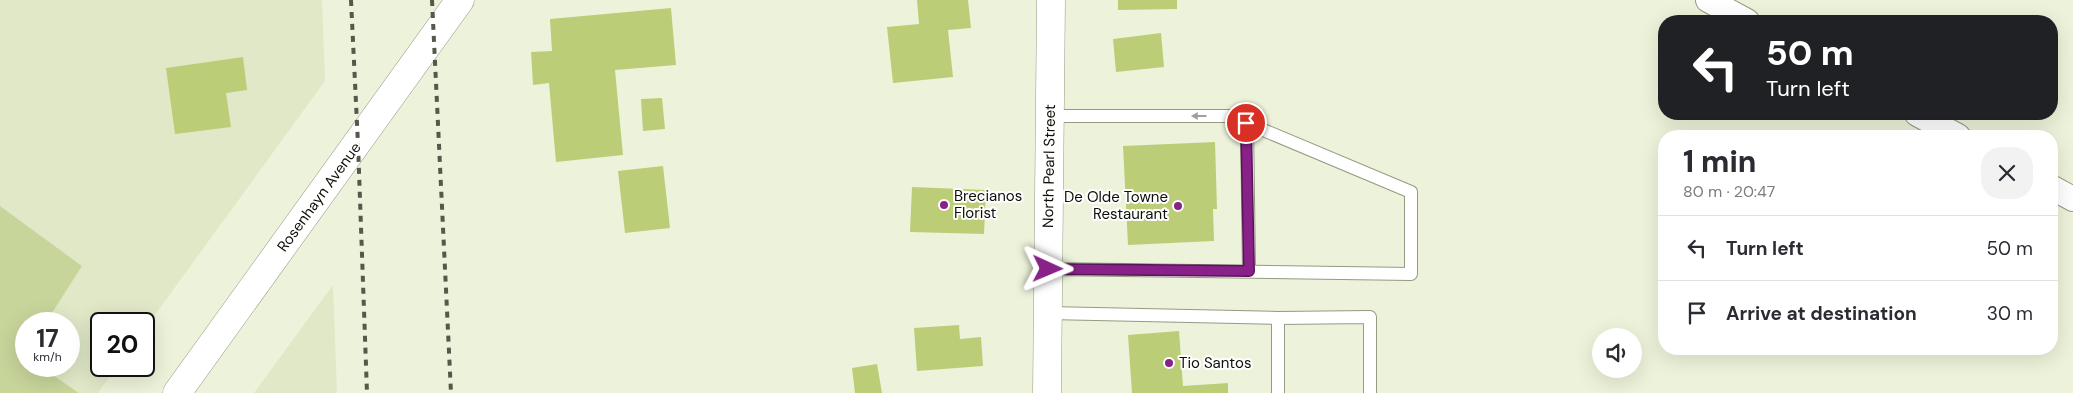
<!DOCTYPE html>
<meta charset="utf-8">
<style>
body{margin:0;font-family:"DM Sans",sans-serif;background:#f2f2f3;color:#2b2b33;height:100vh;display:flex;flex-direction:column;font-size:19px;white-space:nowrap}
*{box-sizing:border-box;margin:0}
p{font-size:16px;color:#7c7c81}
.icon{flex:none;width:28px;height:28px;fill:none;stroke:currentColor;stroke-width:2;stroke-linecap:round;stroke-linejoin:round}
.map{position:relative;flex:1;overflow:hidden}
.sheet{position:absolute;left:1658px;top:130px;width:400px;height:225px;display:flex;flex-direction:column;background:#fff;border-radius:20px;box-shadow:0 5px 20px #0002}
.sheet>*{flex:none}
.top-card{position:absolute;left:1658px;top:15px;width:400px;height:105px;border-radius:20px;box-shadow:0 5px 20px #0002;background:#202124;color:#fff;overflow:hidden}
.fabs{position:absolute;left:1592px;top:328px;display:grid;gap:10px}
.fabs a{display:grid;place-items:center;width:50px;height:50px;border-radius:50%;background:#fff;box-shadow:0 5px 20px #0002;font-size:25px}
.speed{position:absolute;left:15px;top:312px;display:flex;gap:10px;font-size:25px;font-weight:700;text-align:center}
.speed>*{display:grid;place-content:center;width:65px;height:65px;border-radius:50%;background:#fff;box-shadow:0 5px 20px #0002;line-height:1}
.speed small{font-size:12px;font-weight:400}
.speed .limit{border:2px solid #111;border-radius:8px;background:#fff;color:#111}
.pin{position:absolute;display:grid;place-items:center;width:42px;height:42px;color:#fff;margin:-21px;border:2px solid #fff;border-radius:50%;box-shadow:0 1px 5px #0007}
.me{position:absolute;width:55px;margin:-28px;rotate:91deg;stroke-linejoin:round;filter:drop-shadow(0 0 4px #0008)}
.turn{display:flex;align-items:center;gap:18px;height:105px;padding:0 25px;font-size:22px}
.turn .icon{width:65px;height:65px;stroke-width:2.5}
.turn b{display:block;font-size:35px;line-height:42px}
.round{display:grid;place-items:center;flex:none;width:52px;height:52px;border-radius:20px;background:#f2f2f3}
.head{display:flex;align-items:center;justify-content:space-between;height:85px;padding:0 25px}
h1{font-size:30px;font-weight:800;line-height:38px}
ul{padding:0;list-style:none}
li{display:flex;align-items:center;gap:15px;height:65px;padding:0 25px;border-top:1px solid #e1e1e2}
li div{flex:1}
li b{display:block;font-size:19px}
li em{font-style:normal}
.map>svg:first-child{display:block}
.built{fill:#e0e8c8}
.green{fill:#c7d49a}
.building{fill:#bccd77}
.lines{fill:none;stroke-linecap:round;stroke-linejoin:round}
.service-casing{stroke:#949a83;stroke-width:14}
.minor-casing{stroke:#949a83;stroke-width:26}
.tertiary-casing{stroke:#949a83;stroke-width:29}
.primary-casing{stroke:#949a83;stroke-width:29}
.service{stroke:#fff;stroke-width:12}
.minor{stroke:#fff;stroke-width:24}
.tertiary{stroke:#fff;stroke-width:28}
.primary{stroke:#fff;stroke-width:28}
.rail{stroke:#55584a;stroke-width:4;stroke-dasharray:6 6;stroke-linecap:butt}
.oneway{fill:#9f9f9c}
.route-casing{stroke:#581558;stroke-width:12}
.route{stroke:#882188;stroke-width:9}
.poi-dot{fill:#882188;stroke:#fff;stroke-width:2}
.labels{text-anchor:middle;stroke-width:4;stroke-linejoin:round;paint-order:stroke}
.street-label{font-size:15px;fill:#0e0f07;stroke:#fff}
.poi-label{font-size:15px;fill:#0e0f07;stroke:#fff;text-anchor:start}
</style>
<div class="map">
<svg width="2073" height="393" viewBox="0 0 2073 393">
<rect width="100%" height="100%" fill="#edf3da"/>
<g class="built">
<path d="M0 0H322L325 81 144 330V324H101V366H117L98 393H79L40 366H69V324H45L82 266 0 206Z"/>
<path d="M333 285 337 393H254Z"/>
</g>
<path class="green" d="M0 206 82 266 45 324H26L25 355 26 366H40L79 393H0Z"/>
<g class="building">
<path d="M917 0H968L971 28 948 30 953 77 893 83 887 27 919 24Z"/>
<path d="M1118 0H1177V9L1118 10Z"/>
<path d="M671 8 676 65 615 70 623 155 556 162 549 83 533 85 531 52 552 51 550 19Z"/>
<path d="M1161 33 1164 67 1116 72 1113 39Z"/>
<path d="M243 57 247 90 226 93 231 127 175 134 166 68Z"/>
<path d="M662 98 665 129 643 131 641 99Z"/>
<path d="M1215 142 1217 209H1213L1214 241 1128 245 1123 146Z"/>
<path d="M663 166 670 228 625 233 618 171Z"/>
<path d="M912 187 986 190 984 234 910 232Z"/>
<path d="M959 325 960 339 981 337 983 366 917 371 914 328Z"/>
<path d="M1179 331 1183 386 1228 383V393H1132L1128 335Z"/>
<path d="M877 364 882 393H855L852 368Z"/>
</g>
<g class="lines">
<defs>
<g id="service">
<path d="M1247 123 1249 271"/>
<path d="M1048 269 1411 274V192L1230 116H1049"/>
<path d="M1048 313 1278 318 1370 317V393"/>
<path d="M1278 393V318"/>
</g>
<g id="minor">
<path d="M1708 0 1747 21"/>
<path d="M1917 114 1958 136"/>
<path d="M2051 187 2073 199"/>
</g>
<path id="tertiary" d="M177 393 460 0"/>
<path id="primary" d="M1047 393 1051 0"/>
</defs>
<use href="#service" class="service-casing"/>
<use href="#minor" class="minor-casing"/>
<use href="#tertiary" class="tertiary-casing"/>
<use href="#primary" class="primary-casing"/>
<use href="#service" class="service"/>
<use href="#minor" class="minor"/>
<use href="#tertiary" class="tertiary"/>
<use href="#primary" class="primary"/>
<g class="rail">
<path d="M351 0 358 144 367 393"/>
<path d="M432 0 451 393"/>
</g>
</g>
<defs><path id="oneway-solid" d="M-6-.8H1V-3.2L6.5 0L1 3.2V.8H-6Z" transform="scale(1.25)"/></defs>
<use class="oneway" href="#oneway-solid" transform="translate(1199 116) rotate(180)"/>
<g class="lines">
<defs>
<path id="route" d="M1048 269 1249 271 1246 123"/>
</defs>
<use href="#route" class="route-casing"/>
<use href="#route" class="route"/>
</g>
<g class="poi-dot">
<circle cx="944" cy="205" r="5"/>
<circle cx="1178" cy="206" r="5"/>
<circle cx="1169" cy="363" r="5"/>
</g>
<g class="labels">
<g class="street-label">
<text transform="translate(1049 166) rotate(-89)" y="5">North Pearl Street</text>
<text transform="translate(319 197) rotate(-54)" y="5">Rosenhayn Avenue</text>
</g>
<g class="poi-label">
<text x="954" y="201">Brecianos<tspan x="954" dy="17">Florist</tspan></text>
<text x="1168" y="202" text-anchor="end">De Olde Towne<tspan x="1168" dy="17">Restaurant</tspan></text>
<text x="1179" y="368">Tio Santos</text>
</g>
</g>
</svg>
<div class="fabs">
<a><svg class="icon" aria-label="sound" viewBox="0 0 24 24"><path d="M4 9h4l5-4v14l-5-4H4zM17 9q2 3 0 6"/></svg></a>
</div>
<div class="speed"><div>17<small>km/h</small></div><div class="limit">20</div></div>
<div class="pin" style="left:1246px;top:123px;background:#d93025"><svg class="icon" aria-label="arrive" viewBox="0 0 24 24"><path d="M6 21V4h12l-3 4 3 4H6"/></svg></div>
<svg class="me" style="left:1048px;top:269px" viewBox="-20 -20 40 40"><path d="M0-17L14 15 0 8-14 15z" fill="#882188" stroke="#fff" stroke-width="4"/></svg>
<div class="top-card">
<div class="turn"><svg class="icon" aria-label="left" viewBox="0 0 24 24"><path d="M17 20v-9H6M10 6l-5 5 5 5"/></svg><div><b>50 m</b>Turn left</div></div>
</div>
<section class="sheet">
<div class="head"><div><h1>1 min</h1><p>80 m · 20:47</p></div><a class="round"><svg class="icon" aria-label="close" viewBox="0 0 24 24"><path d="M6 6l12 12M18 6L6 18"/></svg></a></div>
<ul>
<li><svg class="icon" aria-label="left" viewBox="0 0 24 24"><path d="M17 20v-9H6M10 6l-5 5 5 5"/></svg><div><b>Turn left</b></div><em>50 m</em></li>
<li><svg class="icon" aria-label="arrive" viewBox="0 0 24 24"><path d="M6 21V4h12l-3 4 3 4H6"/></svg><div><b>Arrive at destination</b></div><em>30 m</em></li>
</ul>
</section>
</div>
